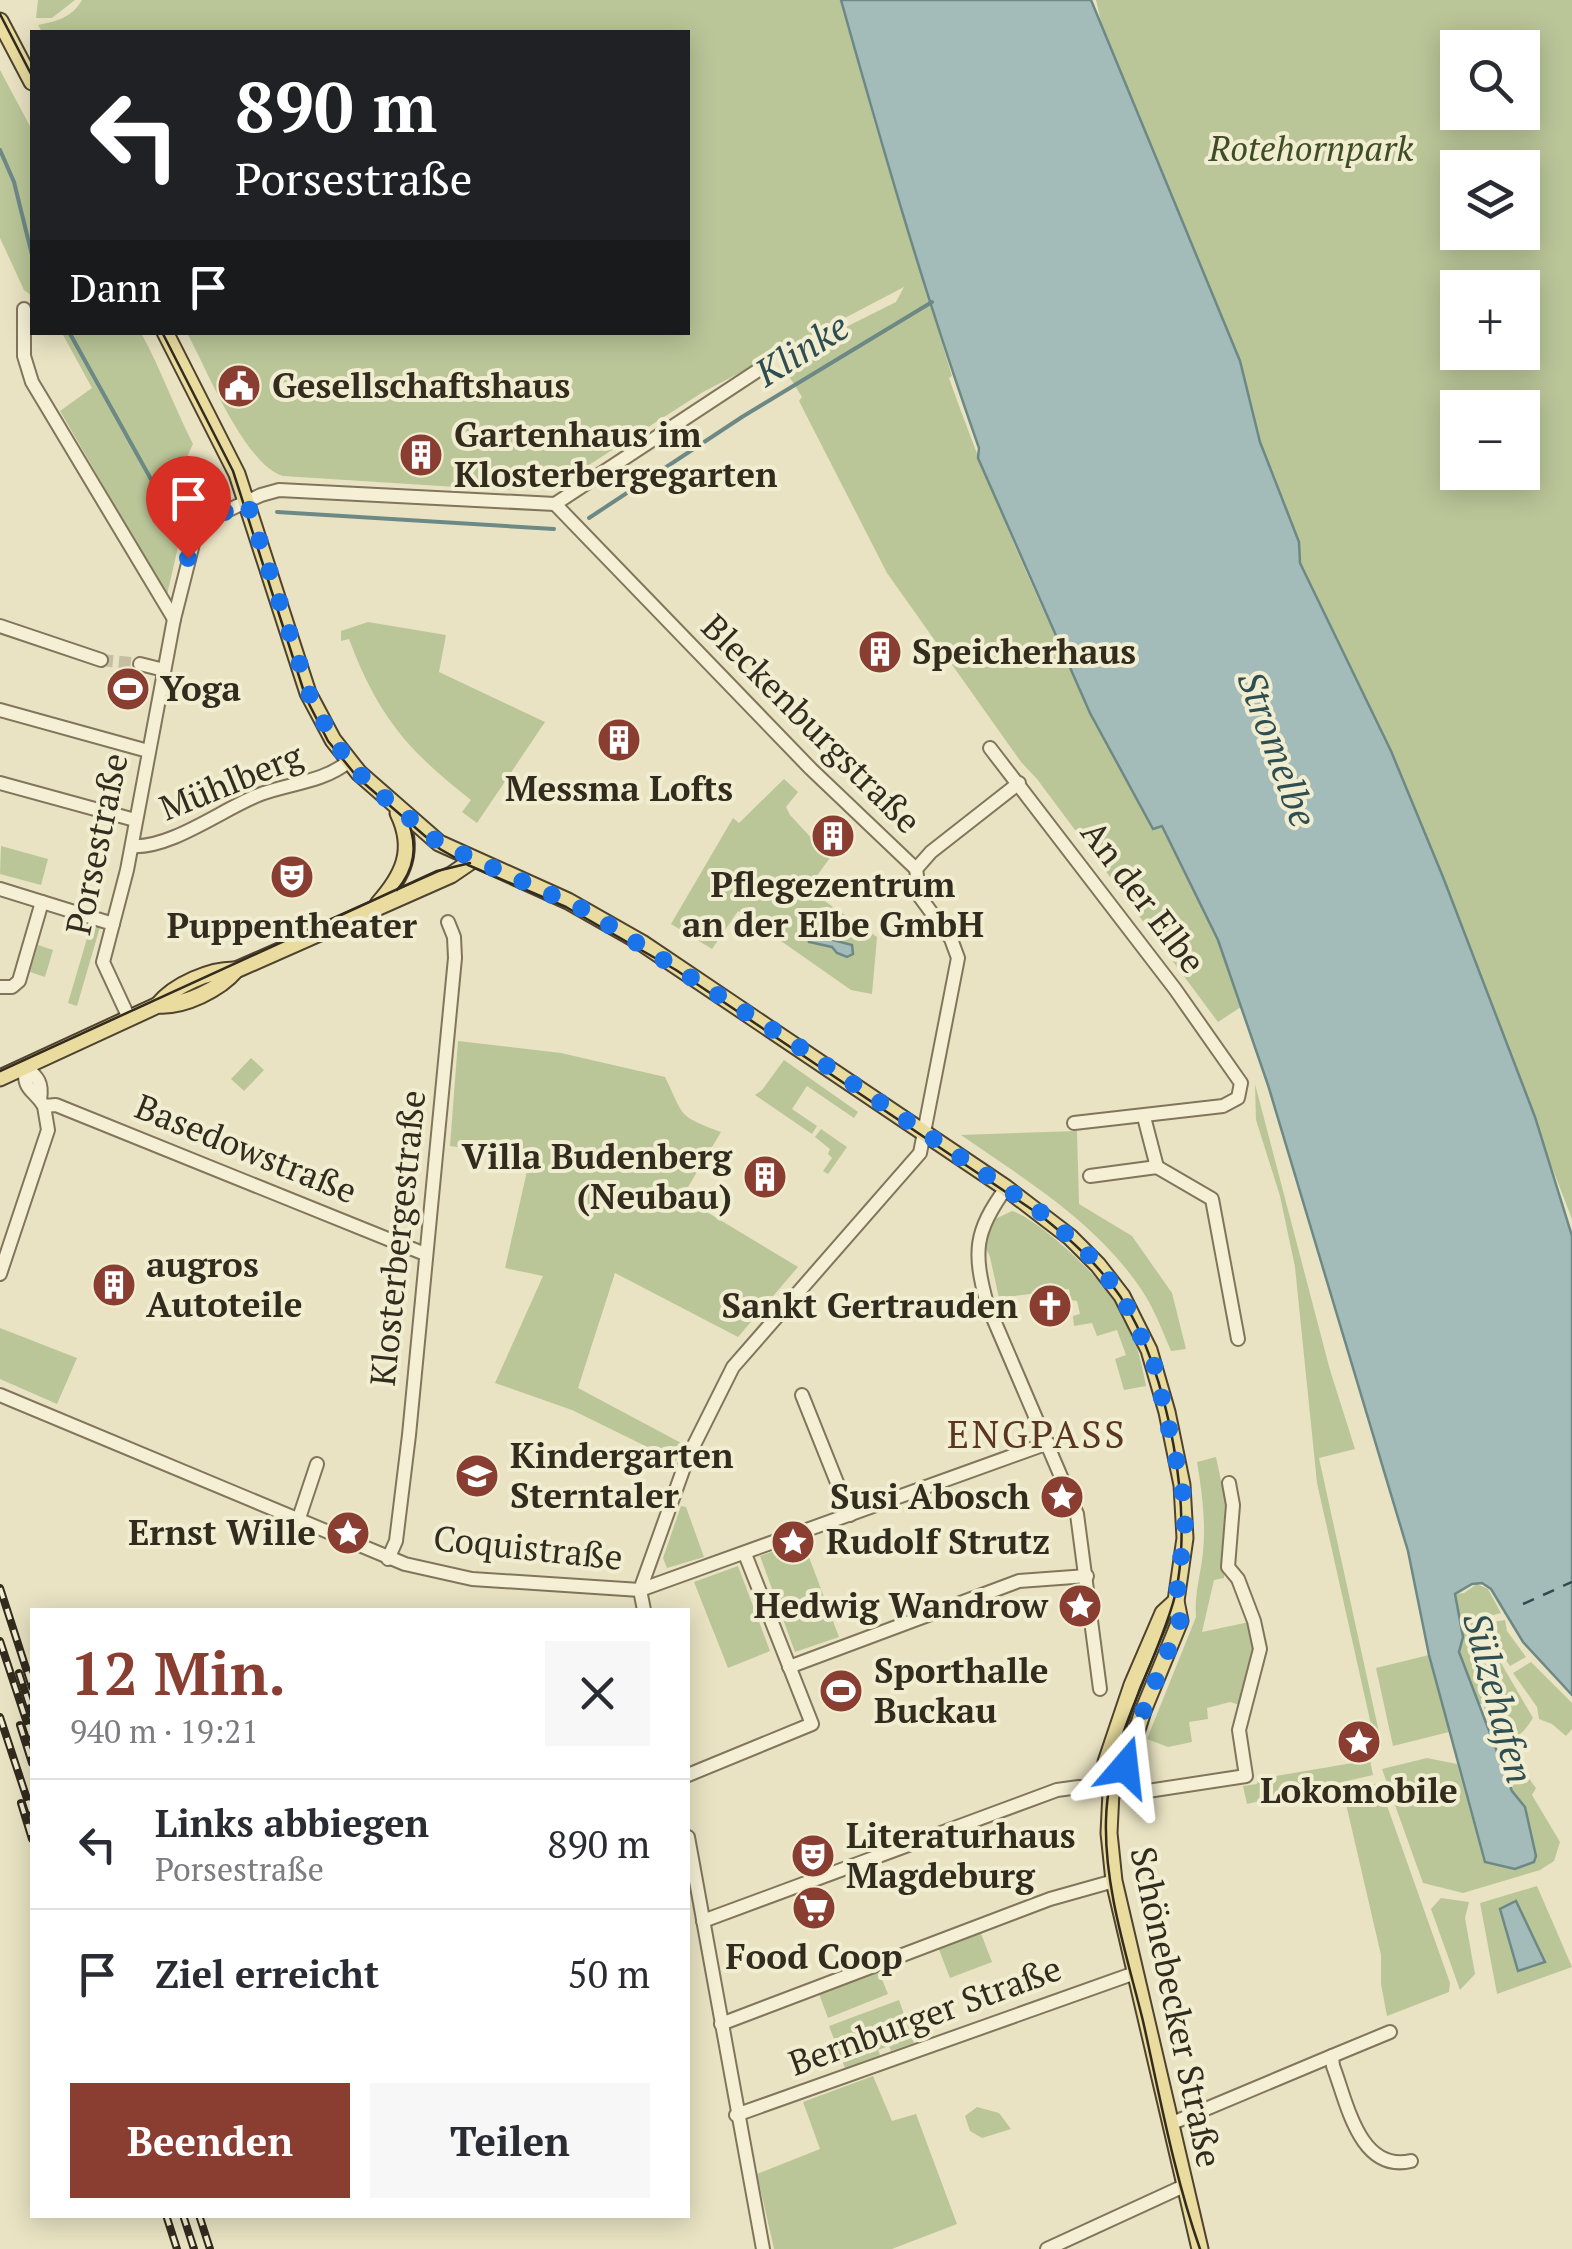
<!DOCTYPE html>
<html lang="de">
<meta charset="utf-8">
<style>
body{margin:0;font-family:"PT Serif",serif;background:#f7f7f7;color:#2b2b33;height:100vh;display:flex;flex-direction:column;font-size:38px;white-space:nowrap}
*{box-sizing:border-box;margin:0}
p{font-size:32px;color:#7c7c81}
.icon{flex:none;width:55px;height:55px;fill:none;stroke:currentColor;stroke-width:2;stroke-linecap:round;stroke-linejoin:round}
.map{position:relative;flex:1;overflow:hidden}
.side{position:absolute;left:30px;top:1608px;width:660px;height:610px;display:flex;flex-direction:column;background:#fff;border-radius:0px;box-shadow:0 5px 25px #0003}
.side>*{flex:none}
.guide{position:absolute;left:30px;top:30px;width:660px;height:305px;border-radius:0px;box-shadow:0 5px 25px #0003;background:#202124;color:#fff;overflow:hidden}
.fabs{position:absolute;left:1440px;top:30px;display:grid;gap:20px}
.fabs a{display:grid;place-items:center;width:100px;height:100px;border-radius:0px;background:#fff;box-shadow:0 5px 25px #0003;font-size:50px}
.pin{position:absolute;display:grid;place-items:center;width:85px;height:85px;color:#fff;margin:-102px -42px;border-radius:50% 50% 50% 0;rotate:-45deg;box-shadow:0 0 10px #0007}
.pin .icon{rotate:45deg}
.me{position:absolute;width:110px;margin:-55px;rotate:17deg;stroke-linejoin:round;filter:drop-shadow(0 0 8px #0008)}
.turn{display:flex;align-items:center;gap:35px;height:210px;padding:0 40px;font-size:45px}
.turn .icon{width:130px;height:130px;stroke-width:2.5}
.turn b{display:block;font-size:70px;line-height:85px}
.then{display:flex;align-items:center;height:95px;padding:0 40px;background:#0003;gap:20px;font-size:38px}
.round{display:grid;place-items:center;flex:none;width:105px;height:105px;border-radius:0px;background:#f7f7f7}
.overview{display:flex;align-items:center;justify-content:space-between;height:170px;padding:0 40px}
h1{font-size:60px;font-weight:700;line-height:75px;color:#8a3d31}
.button{display:flex;gap:20px;margin-top:auto;padding:20px 40px}
.button a{flex:1;height:115px;border-radius:0px;background:#8a3d31;color:#fff;font-size:40px;font-weight:700;line-height:115px;text-align:center}
.button a+a{background:#f7f7f7;color:#2b2b33}
ul{padding:0;list-style:none}
li{display:flex;align-items:center;gap:30px;height:130px;padding:0 40px;border-top:2px solid #e1e1e2}
li div{flex:1}
li b{display:block;font-size:38px}
li em{font-style:normal}
.map>svg:first-child{display:block}
.green{fill:#bac698;fill-rule:evenodd}
.water{fill:#a4bcb9;stroke:#6d8986;stroke-width:2.5}
.lines{fill:none;stroke-linecap:round;stroke-linejoin:round}
.stream{stroke:#6d8986;stroke-width:4}
.ferry{stroke:#2f4e51;stroke-width:2.5;stroke-dasharray:12 10;stroke-linecap:butt}
.minor-tunnel{stroke:#c5bea2;stroke-width:12;stroke-dasharray:12 6;stroke-linecap:butt}
.minor-casing{stroke:#81755b;stroke-width:16}
.major-casing{stroke:#4f432f;stroke-width:19}
.minor{stroke:#f5f0d5;stroke-width:12}
.major{stroke:#e9dc9e;stroke-width:15}
.tram{stroke:#332b1e;stroke-width:2.5}
.rail-casing{stroke:#332b1e;stroke-width:8}
.rail{stroke:#f1edd1;stroke-width:4;stroke-dasharray:11;stroke-linecap:butt}
.route{stroke:#1a73e8;stroke-width:18;stroke-dasharray:0 32.4}
.labels{text-anchor:middle;stroke-width:8;stroke-linejoin:round;paint-order:stroke}
.park-label{font-size:35px;font-style:italic;fill:#3e4d27;stroke:#f1edd1}
.poi-label{font-size:35px;font-weight:bold;fill:#332b1e;stroke:#f1edd1;text-anchor:start}
.street-label{font-size:35px;fill:#332b1e;stroke:#f1edd1}
.water-label{font-size:38px;font-style:italic;fill:#2f4e51;stroke:#f1edd1}
.neighbourhood-label{font-size:38px;letter-spacing:2.5px;fill:#5b3622;stroke:#f1edd1}
</style>
<div class="map">
<svg width="1572" height="2249" viewBox="0 0 1572 2249">
<rect width="100%" height="100%" fill="#e9e3c3"/>
<g class="green">
<path d="M38 0H75L52 18H36Z"/>
<path d="M82 0H841L874 121 952 376 949 378C1004 533 1074 684 1153 829L1161 826 1218 940 1241 1007 1218 1022 1037 779 1021 762 887 573 799 401 802 397 782 365 792 354 896 302 904 287 703 392 556 486 503 490 283 476C244 464 207 369 187 333L688 332V32H42L38 25C58 21 71 18 82 0Z"/>
<path d="M1096 0H1572V1219L1391 751 1300 563 1299 542 1260 442 1240 361 1105 39ZM1458 48H1522V112H1458ZM1458 168H1522V232H1458ZM1458 288H1522V352H1458ZM1458 408H1522V472H1458Z"/>
<path d="M0 70 32 130V296L24 290 0 238Z"/>
<path d="M62 333H141C161 369 174 407 193 444L185 461 174 503 184 521 167 595 60 411 92 388Z"/>
<path d="M189 475 203 477 209 496 190 505H183Z"/>
<path d="M368 622 446 635 439 672 545 722 477 823 462 812 471 800C407 750 378 716 349 639L341 641V631Z"/>
<path d="M784 779 798 792 786 807 790 815 830 858 807 889 877 937 872 994 851 990 738 911 712 949 671 924 733 818 739 823Z"/>
<path d="M1 846 48 859 41 885 0 874Z"/>
<path d="M91 925 100 927 77 1006 68 1003Z"/>
<path d="M38 945 53 950 45 977 30 972Z"/>
<path d="M458 1041 561 1053 665 1077C685 1117 676 1115 721 1132L682 1197 798 1267 738 1337 615 1273 578 1388 683 1444 676 1461 572 1410 495 1383 543 1276 505 1268 530 1158 450 1146Z"/>
<path d="M251 1058 264 1070 244 1091 231 1079Z"/>
<path d="M784 1060 858 1112 854 1118 807 1086 792 1109 817 1126 812 1134 755 1095 762 1090Z"/>
<path d="M1255 1084 1330 1370 1355 1449 1319 1458 1382 1746 1376 1747 1317 1483 1295 1267 1280 1196 1256 1120Z"/>
<path d="M821 1129 847 1147 828 1174 823 1171 832 1158 828 1154 830 1149 815 1137Z"/>
<path d="M1077 1131 1079 1204 1132 1236 1172 1293 1186 1349 1171 1351C1162 1330 1154 1308 1141 1289 1096 1222 1026 1180 961 1135Z"/>
<path d="M1012 1211C1041 1220 1107 1284 1122 1311 1135 1334 1141 1360 1146 1386L1124 1390 1115 1359 1126 1355 1117 1330 1097 1336 1092 1323 1074 1326 1073 1316 1080 1314 1077 1301 1071 1300 1069 1289 999 1298 990 1257 984 1244 993 1220Z"/>
<path d="M0 1328 77 1358 57 1404 0 1379Z"/>
<path d="M1216 1457 1225 1500 1224 1578 1214 1580 1202 1632 1254 1621 1260 1649 1243 1706 1230 1702 1207 1708 1208 1719 1189 1722 1192 1742 1168 1747 1147 1739 1196 1617C1194 1594 1201 1574 1203 1552 1206 1521 1202 1492 1197 1462Z"/>
<path d="M681 1506 686 1507 704 1557 667 1568 663 1558Z"/>
<path d="M803 1541 839 1637 795 1652 760 1556Z"/>
<path d="M738 1566 770 1651 728 1668 694 1582Z"/>
<path d="M1477 1584 1488 1589 1501 1613 1482 1618 1476 1637 1493 1665 1501 1663 1533 1718C1523 1734 1515 1741 1495 1743L1483 1704H1479L1459 1651 1463 1637 1455 1594 1464 1593Z"/>
<path d="M1505 1620 1507 1631 1526 1657 1510 1666 1484 1629 1486 1623Z"/>
<path d="M1429 1655 1449 1732 1393 1746 1376 1668Z"/>
<path d="M1531 1662 1572 1703V1729L1566 1736 1552 1724 1539 1719 1537 1707 1513 1673Z"/>
<path d="M1513 1757 1536 1788 1532 1795 1560 1842 1554 1861 1540 1870 1463 1893 1423 1883 1382 1769 1427 1758 1457 1764 1484 1862 1525 1807 1512 1791 1500 1759Z"/>
<path d="M1370 1760 1373 1775 1247 1804 1243 1786 1257 1784 1258 1779Z"/>
<path d="M1379 1783 1450 1983 1449 1992 1387 2016 1381 1984V1955L1343 1791Z"/>
<path d="M1537 1886 1572 1967 1497 1994 1480 1903Z"/>
<path d="M1441 1898 1469 1902 1465 1918 1475 1974 1460 1990 1431 1909Z"/>
<path d="M980 1931 992 1962 950 1978 938 1947Z"/>
<path d="M878 1970 888 1994 828 2018 819 1994Z"/>
<path d="M899 2000 914 2043 891 2051 889 2046 878 2050 880 2055 845 2068 829 2026Z"/>
<path d="M873 2076 892 2121 916 2114 957 2224 892 2249H774L757 2174 820 2149 803 2102Z"/>
<path d="M977 2107 999 2113 1011 2129 982 2138 970 2131 965 2116Z"/>
</g>
<g class="water">
<path d="M841 0H1091L1240 361 1260 442 1299 542 1300 563 1391 751 1443 877 1535 1117 1572 1236V1695L1523 1642 1491 1589 1482 1583 1472 1584 1455 1594 1463 1637 1459 1652 1512 1791 1525 1807 1536 1856 1534 1862 1515 1869 1485 1862 1429 1655 1408 1551 1268 1085 1218 940 1162 826 1153 829 1090 713 978 458 979 448C927 301 883 150 841 0Z"/>
<path d="M815 927 825 938 852 945 853 954 847 957 837 953 832 947 809 942 807 934Z"/>
<path d="M1516 1901 1545 1962 1518 1971 1500 1909Z"/>
</g>
<g class="lines">
<g class="stream">
<path d="M0 150 14 182 32 255"/>
<path d="M69 332 152 481 165 487 208 494"/>
<path d="M277 512 554 529"/>
<path d="M589 518 742 417 932 302"/>
</g>
<path class="ferry" d="M1523 1604 1572 1582"/>
<path class="minor-tunnel" d="M101 660 140 664"/>
<defs>
<g id="minor">
<path d="M24 309V356L32 382 174 619"/>
<path d="M555 504 811 769 916 869 920 897 951 939 958 958 920 1153 733 1367 687 1459 640 1590"/>
<path d="M0 626 101 660"/>
<path d="M140 664 164 670"/>
<path d="M0 710 148 751"/>
<path d="M990 748 1175 989 1241 1083 1238 1098 1223 1106 1074 1123"/>
<path d="M0 783 135 820"/>
<path d="M132 846C171 849 224 808 261 794 291 783 323 782 348 762"/>
<path d="M916 869 931 852 1019 783"/>
<path d="M0 889 113 924"/>
<path d="M0 987H12L19 981 42 902"/>
<path d="M129 1018 103 962 127 870 174 619 198 524 261 495 279 490 555 504 757 371"/>
<path d="M25 1066C38 1077 43 1083 40 1100"/>
<path d="M44 1106 56 1105 425 1254"/>
<path d="M1144 1117 1157 1167"/>
<path d="M1090 1176 1157 1167 1212 1199 1238 1339"/>
<path d="M1006 1188C974 1232 973 1252 987 1304L1077 1514 1100 1689"/>
<path d="M0 1274 48 1130 44 1106C33 1088 23 1092 25 1066"/>
<path d="M0 1395 405 1564 472 1579 640 1590 1048 1443"/>
<path d="M802 1395 850 1515"/>
<path d="M298 1521 317 1464"/>
<path d="M388 1559 396 1541 409 1435 455 958 454 937 448 922"/>
<path d="M640 1590 644 1610"/>
<path d="M789 1667 1019 1581 1087 1576"/>
<path d="M688 1775 812 1724 745 1554"/>
<path d="M688 1837 763 2249"/>
<path d="M703 1921 1057 1790 1079 1787 1141 1792 1246 1776 1239 1730 1260 1649 1254 1621 1238 1579 1228 1567 1233 1505 1229 1483"/>
<path d="M721 2024 1050 1899 1114 1881"/>
<path d="M1332 2056 1390 2032"/>
<path d="M736 2115 1135 1973"/>
<path d="M1170 2124 1332 2056 1333 2066C1347 2102 1359 2173 1411 2161"/>
<path d="M1047 2249 1184 2186"/>
</g>
<g id="major">
<path d="M0 21 32 82"/>
<path d="M165 332 237 474 308 693 333 740 359 773 439 843 568 901 642 943 1006 1188 1070 1237 1098 1265 1122 1296 1149 1350 1167 1412 1182 1485 1185 1538 1176 1601 1180 1621 1143 1711 1125 1767 1111 1792"/>
<path d="M378 904C403 876 416 850 398 813"/>
<path d="M158 1005C174 985 211 969 236 970"/>
<path d="M0 1078 158 1005C184 1007 220 989 236 970L451 875 473 860"/>
<path d="M1176 1601 1163 1613 1132 1685 1106 1762 1111 1792 1109 1833 1114 1881 1200 2249"/>
</g>
</defs>
<use href="#minor" class="minor-casing"/>
<use href="#major" class="major-casing"/>
<use href="#minor" class="minor"/>
<use href="#major" class="major"/>
<g class="tram">
<path d="M0 14 32 76"/>
<path d="M162 332 233 471 306 698 328 741 358 778 440 849 468 865 566 907 676 970 1040 1215C1070 1239 1098 1264 1120 1296 1168 1367 1197 1520 1173 1603 1151 1677 1108 1740 1106 1820 1104 1887 1127 1956 1143 2021 1160 2097 1174 2175 1200 2249"/>
<path d="M397 890C415 869 418 846 408 821"/>
<path d="M0 1071 437 871 470 863"/>
</g>
<defs>
<g id="rail">
<path d="M0 1588 32 1687"/>
<path d="M0 1641 32 1738"/>
<path d="M19 1673 32 1714"/>
<path d="M0 1717 32 1814"/>
<path d="M20 1725 32 1763"/>
<path d="M21 1803 32 1839"/>
<path d="M166 2215 177 2249"/>
<path d="M183 2215 194 2249"/>
<path d="M199 2215 210 2249"/>
</g>
</defs>
<use href="#rail" class="rail-casing"/>
<use href="#rail" class="rail"/>
</g>
<g class="lines">
<path class="route" d="M188 558 198 524 247 502 313 705 348 762 378 792 439 843 587 911 798 1046 1046 1216 1088 1254 1122 1296 1154 1364 1182 1485 1185 1524 1176 1601 1180 1622 1143 1712 1125 1767"/>
</g>
<defs>
<symbol id="civic-disc" viewBox="-11 -11 22 22"><circle r="9.5" fill="#8a3d31" stroke="#f1edd1"/><path d="M-.6-6.5H3V-4.5H.6V-3L4-1V1h2V6H-6V1h2V-1L-.6-3ZM-1.2 2.5V6h2.4V2.5Z" fill="#fff"/></symbol>
<symbol id="building-disc" viewBox="-11 -11 22 22"><circle r="9.5" fill="#8a3d31" stroke="#f1edd1"/><path d="M-4-6H4V6H1V3H-1V6H-4ZM-2.5-4.3h1.7v1.8h-1.7ZM.8-4.3h1.7v1.8H.8ZM-2.5-1h1.7V.8h-1.7ZM.8-1h1.7V.8H.8Z" fill="#fff"/></symbol>
<symbol id="stadium-disc" viewBox="-11 -11 22 22"><circle r="9.5" fill="#8a3d31" stroke="#f1edd1"/><path d="M0-5a6.5 5 0 1 0 0 10a6.5 5 0 1 0 0-10ZM-3.5-1.8h7v3.6h-7Z" fill="#fff"/></symbol>
<symbol id="theatre-disc" viewBox="-11 -11 22 22"><circle r="9.5" fill="#8a3d31" stroke="#f1edd1"/><path d="M-5-5.5Q0-4 5-5.5V0Q5 5 0 6Q-5 5-5 0ZM-3.3-2.5H-1v1.5H-3.3ZM1-2.5H3.3v1.5H1ZM-2.8 1Q0 5.5 2.8 1Z" fill="#fff"/></symbol>
<symbol id="church-disc" viewBox="-11 -11 22 22"><circle r="9.5" fill="#8a3d31" stroke="#f1edd1"/><path d="M-1.2-6h2.4v3.5h3.3v2.4h-3.3V6h-2.4V-.1h-3.3v-2.4h3.3Z" fill="#fff"/></symbol>
<symbol id="school-disc" viewBox="-11 -11 22 22"><circle r="9.5" fill="#8a3d31" stroke="#f1edd1"/><path d="M0-5L7-2L0 1L-7-2ZM-4 1L0 2.5L4 1V4Q0 6-4 4Z" fill="#fff"/></symbol>
<symbol id="sight-disc" viewBox="-11 -11 22 22"><circle r="9.5" fill="#8a3d31" stroke="#f1edd1"/><path d="M0-6L1.8-2.2L6-1.7L2.9 1.2L3.7 5.4L0 3.3L-3.7 5.4L-2.9 1.2L-6-1.7L-1.8-2.2Z" fill="#fff"/></symbol>
<symbol id="supermarket-disc" viewBox="-11 -11 22 22"><circle r="9.5" fill="#8a3d31" stroke="#f1edd1"/><path d="M-6-5.5h2.5l.6 2H6L4.5 2H-2.5L-4.4-4H-6ZM-1.5 3.2a1.3 1.3 0 1 0 .1 0ZM3 3.2a1.3 1.3 0 1 0 .1 0Z" fill="#fff"/></symbol>
</defs>
<g fill-rule="evenodd">
<use href="#civic-disc" x="214" y="361" width="50" height="50"/>
<use href="#building-disc" x="396" y="430" width="50" height="50"/>
<use href="#building-disc" x="855" y="627" width="50" height="50"/>
<use href="#stadium-disc" x="103" y="664" width="50" height="50"/>
<use href="#building-disc" x="594" y="715" width="50" height="50"/>
<use href="#building-disc" x="808" y="811" width="50" height="50"/>
<use href="#theatre-disc" x="267" y="852" width="50" height="50"/>
<use href="#building-disc" x="740" y="1152" width="50" height="50"/>
<use href="#building-disc" x="89" y="1260" width="50" height="50"/>
<use href="#church-disc" x="1025" y="1281" width="50" height="50"/>
<use href="#school-disc" x="452" y="1451" width="50" height="50"/>
<use href="#sight-disc" x="1037" y="1472" width="50" height="50"/>
<use href="#sight-disc" x="323" y="1508" width="50" height="50"/>
<use href="#sight-disc" x="768" y="1517" width="50" height="50"/>
<use href="#sight-disc" x="1055" y="1581" width="50" height="50"/>
<use href="#stadium-disc" x="816" y="1666" width="50" height="50"/>
<use href="#sight-disc" x="1334" y="1717" width="50" height="50"/>
<use href="#theatre-disc" x="788" y="1831" width="50" height="50"/>
<use href="#supermarket-disc" x="789" y="1883" width="50" height="50"/>
</g>
<g class="labels">
<g class="park-label">
<text x="1311" y="161">Rotehornpark</text>
</g>
<g class="poi-label">
<text x="272" y="398">Gesellschaftshaus</text>
<text x="454" y="447">Gartenhaus im<tspan x="454" dy="40">Klosterbergegarten</tspan></text>
<text x="912" y="664">Speicherhaus</text>
<text x="160" y="701">Yoga</text>
<text x="619" y="801" text-anchor="middle">Messma Lofts</text>
<text x="833" y="897" text-anchor="middle">Pflegezentrum<tspan x="833" dy="40">an der Elbe GmbH</tspan></text>
<text x="292" y="938" text-anchor="middle">Puppentheater</text>
<text x="732" y="1169" text-anchor="end">Villa Budenberg<tspan x="732" dy="40">(Neubau)</tspan></text>
<text x="146" y="1277">augros<tspan x="146" dy="40">Autoteile</tspan></text>
<text x="1018" y="1318" text-anchor="end">Sankt Gertrauden</text>
<text x="510" y="1468">Kindergarten<tspan x="510" dy="40">Sterntaler</tspan></text>
<text x="1030" y="1509" text-anchor="end">Susi Abosch</text>
<text x="316" y="1545" text-anchor="end">Ernst Wille</text>
<text x="826" y="1554">Rudolf Strutz</text>
<text x="1048" y="1618" text-anchor="end">Hedwig Wandrow</text>
<text x="874" y="1683">Sporthalle<tspan x="874" dy="40">Buckau</tspan></text>
<text x="1359" y="1803" text-anchor="middle">Lokomobile</text>
<text x="846" y="1848">Literaturhaus<tspan x="846" dy="40">Magdeburg</tspan></text>
<text x="814" y="1969" text-anchor="middle">Food Coop</text>
</g>
<g class="street-label">
<text transform="translate(811 724) rotate(45)" y="12">Bleckenburgstraße</text>
<text transform="translate(231 782) rotate(-22)" y="12">Mühlberg</text>
<text transform="translate(97 844) rotate(-78)" y="12">Porsestraße</text>
<text transform="translate(1143 897) rotate(53)" y="12">An der Elbe</text>
<text transform="translate(246 1149) rotate(22)" y="12">Basedowstraße</text>
<text transform="translate(398 1238) rotate(-84)" y="12">Klosterbergestraße</text>
<text transform="translate(528 1548) rotate(6)" y="12">Coquistraße</text>
<text transform="translate(1176 2007) rotate(78)" y="12">Schönebecker Straße</text>
<text transform="translate(925 2016) rotate(-20)" y="12">Bernburger Straße</text>
</g>
<g class="water-label">
<text transform="translate(802 350) rotate(-32)" y="13">Klinke</text>
<text transform="translate(1277 749) rotate(70)" y="13">Stromelbe</text>
<text transform="translate(1498 1698) rotate(75)" y="13">Sülzehafen</text>
</g>
<g class="neighbourhood-label">
<text x="1037" y="1448">ENGPASS</text>
</g>
</g>
</svg>
<div class="fabs">
<a><svg class="icon" aria-label="search" viewBox="0 0 24 24"><circle cx="10" cy="10" r="6"/><path d="M15 15l6 6"/></svg></a>
<a><svg class="icon" aria-label="layers" viewBox="0 0 24 24"><path d="M12 4l9 5-9 5-9-5zM3 14l9 5 9-5"/></svg></a>
<a>+</a>
<a>−</a>
</div>
<div class="pin" style="left:188px;top:558px;background:#d93025"><svg class="icon" aria-label="arrive" viewBox="0 0 24 24"><path d="M6 21V4h12l-3 4 3 4H6"/></svg></div>
<svg class="me" style="left:1125px;top:1767px" viewBox="-20 -20 40 40"><path d="M0-17L14 15 0 8-14 15z" fill="#1a73e8" stroke="#fff" stroke-width="4"/></svg>
<div class="guide">
<div class="turn"><svg class="icon" aria-label="left" viewBox="0 0 24 24"><path d="M17 20v-9H6M10 6l-5 5 5 5"/></svg><div><b>890 m</b>Porsestraße</div></div>
<div class="then">Dann<svg class="icon" aria-label="arrive" viewBox="0 0 24 24"><path d="M6 21V4h12l-3 4 3 4H6"/></svg></div>
</div>
<section class="side">
<div class="overview"><div><h1>12 Min.</h1><p>940 m · 19:21</p></div><a class="round"><svg class="icon" aria-label="close" viewBox="0 0 24 24"><path d="M6 6l12 12M18 6L6 18"/></svg></a></div>
<ul>
<li><svg class="icon" aria-label="left" viewBox="0 0 24 24"><path d="M17 20v-9H6M10 6l-5 5 5 5"/></svg><div><b>Links abbiegen</b><p>Porsestraße</p></div><em>890 m</em></li>
<li><svg class="icon" aria-label="arrive" viewBox="0 0 24 24"><path d="M6 21V4h12l-3 4 3 4H6"/></svg><div><b>Ziel erreicht</b></div><em>50 m</em></li>
</ul>
<div class="button"><a>Beenden</a><a>Teilen</a></div>
</section>
</div>
